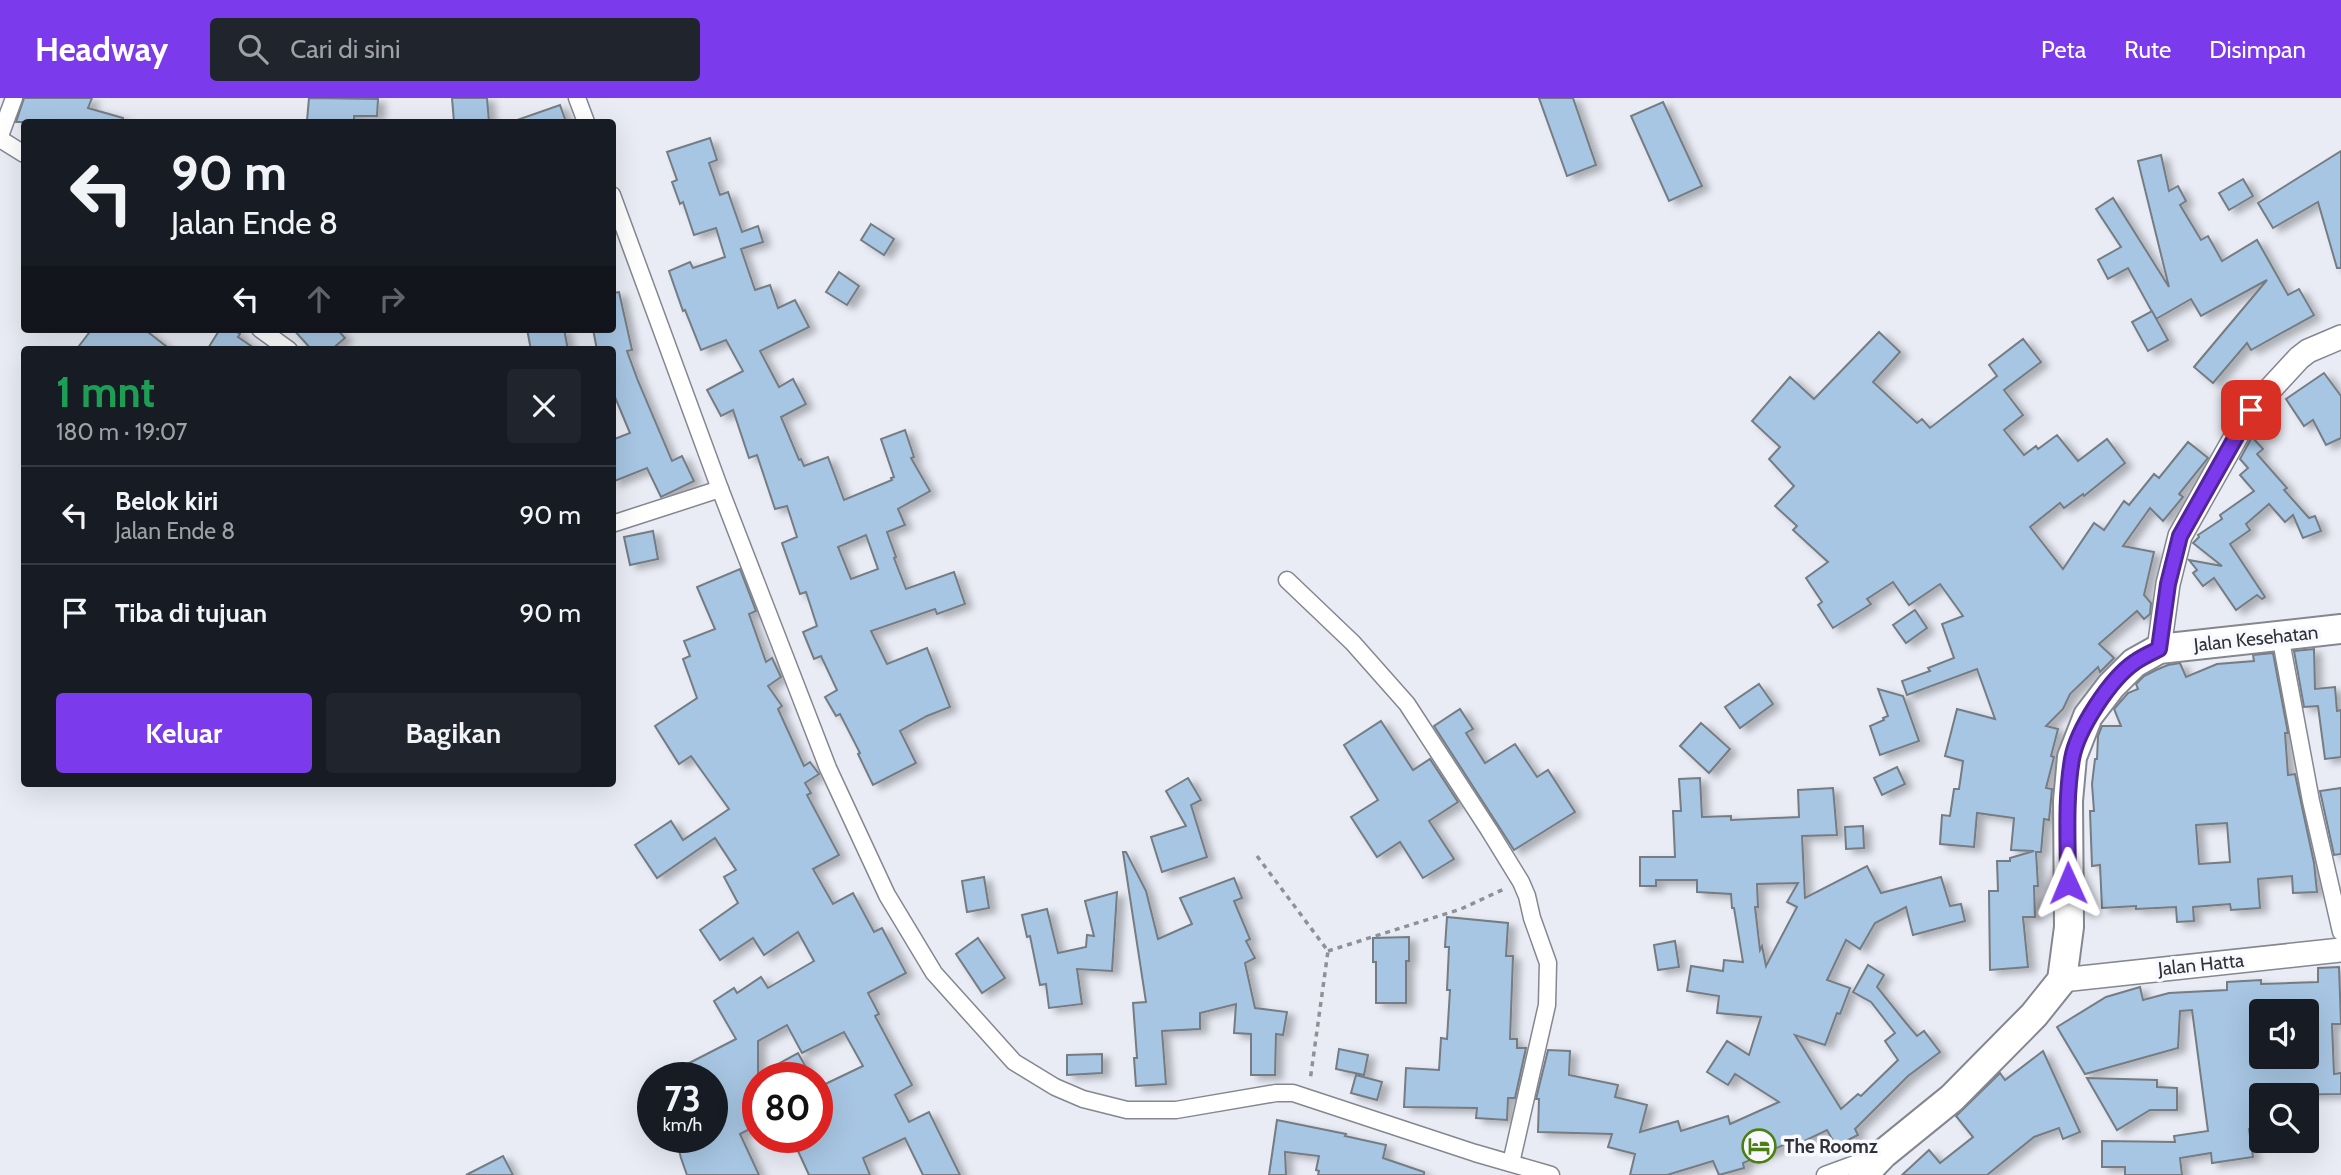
<!DOCTYPE html>
<html lang="id">
<meta charset="utf-8">
<style>
body{margin:0;font-family:Cabin,sans-serif;background:#20242c;color:#f1f3f6;height:100vh;display:flex;flex-direction:column;font-size:26px;white-space:nowrap}
*{box-sizing:border-box;margin:0}
p{font-size:23px;color:#9ea1a6}
.icon{flex:none;width:38px;height:38px;fill:none;stroke:currentColor;stroke-width:2;stroke-linecap:round;stroke-linejoin:round}
.map{position:relative;flex:1;overflow:hidden}
.details{position:absolute;left:21px;top:248px;width:595px;height:441px;display:flex;flex-direction:column;background:#171b24;border-radius:7px;box-shadow:0 7px 28px #0002}
.details>*{flex:none}
.guide{position:absolute;left:21px;top:21px;width:595px;height:214px;border-radius:7px;box-shadow:0 7px 28px #0002;background:#171b24;color:#f1f3f6;overflow:hidden}
.controls{position:absolute;left:2249px;top:901px;display:grid;gap:14px}
.controls a{display:grid;place-items:center;width:70px;height:70px;border-radius:7px;background:#171b24;box-shadow:0 7px 28px #0002;font-size:35px}
.speed{position:absolute;left:637px;top:964px;display:flex;gap:14px;font-size:35px;font-weight:700;text-align:center}
.speed>*{display:grid;place-content:center;width:91px;height:91px;border-radius:50%;background:#171b24;box-shadow:0 7px 28px #0002;line-height:1}
.speed small{font-size:18px;font-weight:400}
.speed .limit{border:10px solid #d22;background:#fff;color:#111}
.pin{position:absolute;display:grid;place-items:center;width:60px;height:60px;color:#fff;margin:-30px;border-radius:14px;box-shadow:0 4px 10px #0006}
.me{position:absolute;width:77px;margin:-38px;rotate:359deg;stroke-linejoin:round;filter:drop-shadow(0 0 5px #0008)}
.turn{display:flex;align-items:center;gap:24px;height:147px;padding:0 35px;font-size:32px}
.turn .icon{width:91px;height:91px;stroke-width:2.5}
.turn b{display:block;font-size:49px;line-height:60px}
.lanes{display:flex;align-items:center;height:66px;padding:0 35px;background:#0003;justify-content:center;gap:35px;direction:ltr}
.lanes .off{opacity:.35}
.round{display:grid;place-items:center;flex:none;width:74px;height:74px;border-radius:7px;background:#20242c}
.overview{display:flex;align-items:center;justify-content:space-between;height:119px;padding:0 35px}
h1{font-size:42px;font-weight:700;line-height:52px;color:#1e9e55}
.button{display:flex;gap:14px;margin-top:auto;padding:14px 35px}
.button a{flex:1;height:80px;border-radius:7px;background:#7c3aed;color:#fff;font-size:28px;font-weight:700;line-height:80px;text-align:center}
.button a+a{background:#20242c;color:#f1f3f6}
ul{padding:0;list-style:none}
li{display:flex;align-items:center;gap:21px;height:98px;padding:0 35px;border-top:2px solid #363941}
li div{flex:1}
li b{display:block;font-size:26px}
li em{font-style:normal}
header{display:flex;align-items:center;gap:42px;box-sizing:border-box;height:98px;padding:0 35px;background:#7c3aed;color:#fff}
header strong{font-size:33px}
nav{display:flex;gap:38px;margin-inline-start:auto;font-size:24px}
.search{width:490px;height:63px;background:#20242c;display:flex;align-items:center;gap:18px;box-sizing:border-box;padding:0 24px;border-radius:7px;color:#9ea1a6;font-size:26px}
.map>svg:first-child{display:block}
.building{fill:#a7c6e3;stroke:#757c83;stroke-width:2;fill-rule:evenodd;filter:url(#shadow)}
.lines{fill:none;stroke-linecap:round;stroke-linejoin:round}
.street-casing{stroke:#858790;stroke-width:19}
.secondary-casing{stroke:#858790;stroke-width:26}
.highway-casing{stroke:#858790;stroke-width:32}
.path{stroke:#8f9198;stroke-width:3.5;stroke-dasharray:5 5;stroke-linecap:butt}
.street{stroke:#fff;stroke-width:16}
.secondary{stroke:#fff;stroke-width:23}
.highway{stroke:#fff;stroke-width:28}
.route-casing{stroke:#51269a;stroke-width:18}
.route{stroke:#7c3aed;stroke-width:12}
.labels{text-anchor:middle;stroke-width:7;stroke-linejoin:round;paint-order:stroke}
.street-label{font-size:19px;fill:#313236;stroke:#f8f9ff}
.poi-label{font-size:19px;font-weight:bold;fill:#313236;stroke:#f8f9ff;text-anchor:start}
</style>
<header>
<strong>Headway</strong>
<div class="search"><svg class="icon" aria-label="search" viewBox="0 0 24 24"><circle cx="10" cy="10" r="6"/><path d="M15 15l6 6"/></svg>Cari di sini</div>
<nav><a>Peta</a><a>Rute</a><a>Disimpan</a></nav>
</header>
<div class="map">
<svg width="2341" height="1077" viewBox="0 0 2341 1077">
<defs>
<filter id="shadow"><feDropShadow dx="7" dy="4" stdDeviation="3.5" flood-color="#0004"/></filter>
</defs>
<rect width="100%" height="100%" fill="#e9ecf5"/>
<g class="building">
<path d="M24 0H92L88 10 123 20 122 24H16Z"/>
<path d="M309 0 378 1 377 18H354V24L307 23Z"/>
<path d="M452 0H487L489 24H454Z"/>
<path d="M1539 0H1573L1596 67 1567 78Z"/>
<path d="M1663 4 1702 88 1669 103 1631 18Z"/>
<path d="M560 7 566 24H518L517 22Z"/>
<path d="M710 40 717 62 709 65 720 97 728 94 742 134 758 128 763 144 741 151 755 192 770 187 778 210 795 202 809 229 760 253 779 289 793 281 806 306 781 319 799 362 801 361 804 368 828 359 844 402 892 382 891 380 894 379 881 341 905 332 914 359 911 360 930 393 898 411 905 427 887 434 896 459 894 460 906 491 954 474 965 506 937 516 935 511 871 533 887 566 927 550 950 609 927 618 900 633 916 665 873 687 858 656 860 655 840 616 836 618 825 599 837 592 821 558 814 561 803 534 817 528 806 494 800 496 782 445 797 439 787 408 775 411 757 357 749 360 733 312 721 318 707 292 743 273 726 242 701 252 685 212 683 213 669 173 690 164 693 170 725 159 716 130 694 137 683 104 680 106 672 84 677 82 667 54ZM866 437 878 471 851 481 838 449Z"/>
<path d="M2341 53V170H2337L2318 104 2273 130 2258 105Z"/>
<path d="M2161 57 2169 93 2178 88 2186 103 2180 107 2201 142 2208 138 2222 163 2257 142 2288 197 2299 191 2314 217 2251 252 2247 245 2213 285 2194 269 2267 182 2201 218 2191 201 2156 221 2128 170 2108 181 2098 162 2121 149 2096 111 2113 100 2169 189 2138 63Z"/>
<path d="M2243 81 2253 98 2229 112 2219 95Z"/>
<path d="M871 126 894 141 884 157 861 142Z"/>
<path d="M839 174 859 188 847 207 826 194Z"/>
<path d="M619 194 632 252 627 253 638 283 672 363 682 358 694 383 661 399 647 370 612 384V342L630 335 612 292V252H597L593 231H612V195Z"/>
<path d="M2152 213 2168 242 2148 253 2132 224Z"/>
<path d="M92 231H144L171 252H76Z"/>
<path d="M220 231H231L240 236 238 239 257 252H207Z"/>
<path d="M293 231H337L345 240 331 252H312Z"/>
<path d="M527 231H564L568 252H531Z"/>
<path d="M1879 234 1900 254 1873 284 1917 325 1922 321 1930 330 1997 278 1989 267 2023 241 2041 264 2004 292 2023 317 2004 332 2024 357 2036 348 2038 351 2057 337 2078 363 2107 341 2125 365 2084 398 2083 396 2064 410 2060 405 2030 429 2063 471 2094 425 2104 432 2124 403 2129 407 2154 376 2159 380 2188 344 2208 360 2179 396 2183 399 2163 423 2150 410 2123 448 2154 454 2144 497 2151 505 2150 516 2144 521 2137 513 2099 546 2114 560 2100 574 2098 569 2070 596 2063 611 2046 628 2058 631 2051 658 2054 659 2046 690 2052 691 2049 722 2044 721 2041 754H2036L2038 788H2034L2035 819H2023L2028 869 1990 872 1989 793H1998L1997 763H2010V760L2034 753 2011 752 2014 720 1977 715 1974 749 1940 746 1942 717 1950 718 1954 691H1959L1963 663 1945 658 1957 611 1995 621 1977 571 1907 597 1902 583 1930 573 1928 570 1954 560 1942 526 1963 518 1940 486 1909 507 1893 484 1867 501 1871 506 1833 530 1818 507 1822 504 1806 480 1828 464 1793 432 1797 428 1775 408 1794 388 1769 361 1780 349 1752 323 1790 279 1814 301Z"/>
<path d="M2324 275 2341 298V340L2326 347 2313 322 2304 328 2286 301Z"/>
<path d="M2252 339 2263 351 2257 356 2287 390 2284 392 2309 420 2315 418 2321 433 2303 440 2293 417 2285 424 2269 406 2246 426 2250 432 2230 446 2265 499 2262 501 2257 497 2236 512 2214 480 2203 488 2193 475 2197 472 2189 462 2222 468 2193 445 2199 439 2198 437 2222 421 2220 417 2254 393 2240 377 2248 370 2240 361Z"/>
<path d="M653 433 658 461 630 467 624 439Z"/>
<path d="M740 471 756 513 749 516 766 564 772 560 781 579 768 588 782 608 778 611 804 668 810 664 819 676 805 685 811 695 807 697 839 757 813 771 833 806 853 795 874 834 882 830 906 875 868 895 879 916 875 918 912 987 895 997 909 1024 929 1014 960 1077H923L905 1040 863 1060 870 1077H809L792 1040H817V990L863 968 844 934 802 955 787 927 758 943V977L798 955 812 980H758V1027L740 1036 759 1077H687L681 1060 676 1040H712V980H660L736 941 714 903 734 890 737 895 761 879 768 890 814 863 798 834 764 857 753 840 720 862 700 832 738 805 724 779 736 772 715 740 657 780 635 747 671 723 683 742 729 711 691 658 679 666 655 628 697 600 683 561 690 558 684 543 715 531 697 489Z"/>
<path d="M1915 512 1927 530 1906 545 1893 527Z"/>
<path d="M2314 551 2315 591 2335 589 2337 613 2341 612V659L2325 661 2318 608 2304 609 2294 553Z"/>
<path d="M2273 555 2288 635H2285L2288 677 2295 676 2314 765 2317 794 2293 795 2292 778 2258 781 2260 810 2231 812 2230 806 2193 809 2194 823 2177 824 2176 809 2136 811V808L2102 810 2100 767 2092 768 2090 713H2094L2092 686 2095 661H2097L2098 638 2102 628H2121L2114 611 2128 595 2138 591 2136 586 2144 578 2156 572 2168 567 2180 565 2186 579 2217 566 2254 563 2253 557ZM2227 725 2230 764 2199 766 2196 727Z"/>
<path d="M1759 586 1773 606 1740 630 1725 609Z"/>
<path d="M1878 591 1903 598 1919 643 1880 657 1870 628 1884 622 1883 620 1888 618Z"/>
<path d="M1460 611 1473 631 1466 635 1485 665 1515 646 1537 679 1548 672 1575 714 1514 752 1434 628Z"/>
<path d="M1381 623 1413 672 1430 661 1458 704 1429 723 1454 761 1423 780 1400 744 1377 759 1351 719 1378 702 1344 647Z"/>
<path d="M1701 625 1730 651 1709 675 1680 648Z"/>
<path d="M1897 669 1905 686 1882 697 1874 680Z"/>
<path d="M1188 680 1201 702 1191 707 1207 759 1162 774 1151 739 1186 728 1166 693Z"/>
<path d="M1700 680 1702 719 1731 718V722L1799 719 1798 692 1833 690 1837 737 1802 738 1805 800 1867 768 1881 795 1941 779 1950 808 1961 806 1965 823 1913 837 1906 809 1875 825 1860 851 1846 842 1827 882 1850 890 1840 916 1837 915 1825 947 1795 937 1841 1011 1858 996 1861 998 1898 962 1885 943 1895 935 1871 904 1853 894 1868 867 1884 877 1877 889 1906 925 1917 938 1924 933 1940 954 1908 978 1855 1031 1858 1037 1836 1048 1827 1032 1792 1049 1790 1044 1743 1065 1744 1070 1719 1077 1713 1063 1667 1077H1630L1635 1056 1608 1049 1612 1036 1538 1034 1539 1001H1536L1548 952 1570 953 1569 977 1618 987 1615 999 1647 1007 1640 1034 1678 1023 1681 1033 1728 1018 1730 1026 1779 1004 1735 976 1728 987 1707 974 1727 943 1749 957 1761 919 1717 915 1719 898 1687 893 1691 868 1723 873 1724 862 1743 864 1734 810H1732L1731 796 1697 794V782H1656V788H1640V759H1675L1673 713H1681L1679 681ZM1798 785 1787 804 1797 809 1766 868 1762 848 1760 852 1755 809H1758L1757 786Z"/>
<path d="M2341 690V756L2334 757 2320 693Z"/>
<path d="M1863 728 1864 750 1846 751 1845 729Z"/>
<path d="M1123 754H1126L1146 793 1158 841 1192 826 1180 800 1234 780 1242 800 1234 803 1250 841 1246 843 1255 860 1245 865 1255 910 1287 914 1283 937 1276 936 1275 977H1251V936L1234 935 1236 906 1200 915V931L1162 933 1166 986 1136 988 1134 960H1137L1133 905 1146 904Z"/>
<path d="M984 779 989 810 967 814 962 783Z"/>
<path d="M1117 794 1112 873 1077 871 1082 906 1049 910 1046 886 1040 887 1030 838 1027 839 1022 817 1047 811 1058 855 1086 849 1087 837 1094 838 1085 803Z"/>
<path d="M1447 819 1508 825 1506 858H1513L1510 941H1517V950H1526L1515 1000H1508L1507 1022 1476 1020 1477 1010 1404 1009 1406 970 1439 972 1441 940 1447 941 1450 892H1447L1449 849H1445Z"/>
<path d="M1409 839V863H1406V905H1376V864H1373V840Z"/>
<path d="M978 840 1005 880 982 895 956 856Z"/>
<path d="M1675 843 1679 869 1658 872 1654 847Z"/>
<path d="M2339 869 2341 926H2332L2334 976 2341 975V996L2261 997V1029L2249 1031 2253 1059 2212 1065 2211 1055 2180 1060 2182 1077H2125V1069H2102V1043L2175 1044 2174 1038 2208 1033 2192 912 2180 913 2178 950 2085 976 2057 929 2106 899 2140 889 2143 902 2169 895 2227 892V884L2261 882V886L2318 884V870ZM2261 914H2306V959H2261Z"/>
<path d="M1339 951 1368 957 1364 977 1336 971Z"/>
<path d="M2043 953 2080 1034 2063 1041 2059 1030 2034 1039 1987 1077H1902L1929 1052 1940 1065 1973 1039 1956 1018 2000 975 2005 982Z"/>
<path d="M1102 956V975L1067 977V957Z"/>
<path d="M1356 977 1382 984 1377 1002 1351 995Z"/>
<path d="M2087 980 2157 982V989L2177 990V1012H2150L2117 1032Z"/>
<path d="M1277 1022 1346 1036 1345 1038 1386 1047 1383 1060 1424 1074V1077H1318L1319 1073 1316 1072 1319 1058 1285 1054 1286 1077H1269Z"/>
<path d="M503 1058 513 1077H466Z"/>
</g>
<g class="lines">
<defs>
<g id="street">
<path d="M577 0 586 24"/>
<path d="M0 38 14 0"/>
<path d="M0 41 24 56"/>
<path d="M612 97 720 391 828 670 887 797 934 875 1014 964 1055 989 1083 1001 1127 1012H1176L1276 995H1293L1475 1055 1551 1077"/>
<path d="M260 231 289 252"/>
<path d="M612 426 720 391"/>
<path d="M1287 482 1353 545 1407 606 1489 732 1521 784 1527 798 1532 820 1548 865 1547 907 1511 1065"/>
<path d="M2280 537 2311 703 2341 834"/>
<path d="M1825 1077 1871 1060"/>
</g>
<g id="secondary">
<path d="M2159 551 2168 486 2180 438 2251 312 2299 260 2308 253 2341 239"/>
<path d="M2062 882 2341 852"/>
</g>
<path id="highway" d="M1863 1077 1883 1056 1952 1000 2034 917 2062 882 2069 829 2068 703 2072 659 2088 618 2111 588 2134 565 2159 551 2341 531"/>
</defs>
<use href="#street" class="street-casing"/>
<use href="#secondary" class="secondary-casing"/>
<use href="#highway" class="highway-casing"/>
<g class="path">
<path d="M1257 758 1328 853 1310 983"/>
<path d="M1328 853 1461 811 1504 791"/>
</g>
<use href="#street" class="street"/>
<use href="#secondary" class="secondary"/>
<use href="#highway" class="highway"/>
</g>
<g class="lines">
<defs>
<path id="route" d="M2068 785C2068 744 2065 702 2072 661 2077 632 2110 581 2135 564 2142 559 2151 555 2159 551L2168 486 2180 438 2251 312"/>
</defs>
<use href="#route" class="route-casing"/>
<use href="#route" class="route"/>
</g>
<defs>
<symbol id="hotel-ring" viewBox="-11 -11 22 22"><circle r="9.5" fill="#f8f9ff" stroke="#4c7f0f" stroke-width="1.5"/><path d="M-6-4.5h1.5V1H6V5H4.5V3h-9V5H-6ZM-4 0a1.8 1.8 0 1 1 3.6 0ZM.5 0V-2.5h3Q6-2.5 6 0Z" fill="#4c7f0f"/></symbol>
</defs>
<g fill-rule="evenodd">
<use href="#hotel-ring" x="1740" y="1029" width="38" height="38"/>
</g>
<g class="labels">
<g class="street-label">
<text transform="translate(2256 540) rotate(-6)" y="7">Jalan Kesehatan</text>
<text transform="translate(2201 866) rotate(-6)" y="7">Jalan Hatta</text>
</g>
<g class="poi-label">
<text x="1784" y="1055">The Roomz</text>
</g>
</g>
</svg>
<div class="controls">
<a><svg class="icon" aria-label="sound" viewBox="0 0 24 24"><path d="M4 9h4l5-4v14l-5-4H4zM17 9q2 3 0 6"/></svg></a>
<a><svg class="icon" aria-label="search" viewBox="0 0 24 24"><circle cx="10" cy="10" r="6"/><path d="M15 15l6 6"/></svg></a>
</div>
<div class="speed"><div>73<small>km/h</small></div><div class="limit">80</div></div>
<div class="pin" style="left:2251px;top:312px;background:#d93025"><svg class="icon" aria-label="arrive" viewBox="0 0 24 24"><path d="M6 21V4h12l-3 4 3 4H6"/></svg></div>
<svg class="me" style="left:2068px;top:785px" viewBox="-20 -20 40 40"><path d="M0-17L14 15 0 8-14 15z" fill="#7c3aed" stroke="#fff" stroke-width="4"/></svg>
<div class="guide">
<div class="turn"><svg class="icon" aria-label="left" viewBox="0 0 24 24"><path d="M17 20v-9H6M10 6l-5 5 5 5"/></svg><div><b>90 m</b>Jalan Ende 8</div></div>
<div class="lanes"><svg class="icon" aria-label="left" viewBox="0 0 24 24"><path d="M17 20v-9H6M10 6l-5 5 5 5"/></svg><svg class="icon off" aria-label="ahead" viewBox="0 0 24 24"><path d="M12 20V5M6 11l6-6 6 6"/></svg><svg class="icon off" aria-label="right" viewBox="0 0 24 24"><path d="M7 20v-9h11M14 6l5 5-5 5"/></svg></div>
</div>
<section class="details">
<div class="overview"><div><h1>1 mnt</h1><p>180 m · 19:07</p></div><a class="round"><svg class="icon" aria-label="close" viewBox="0 0 24 24"><path d="M6 6l12 12M18 6L6 18"/></svg></a></div>
<ul>
<li><svg class="icon" aria-label="left" viewBox="0 0 24 24"><path d="M17 20v-9H6M10 6l-5 5 5 5"/></svg><div><b>Belok kiri</b><p>Jalan Ende 8</p></div><em>90 m</em></li>
<li><svg class="icon" aria-label="arrive" viewBox="0 0 24 24"><path d="M6 21V4h12l-3 4 3 4H6"/></svg><div><b>Tiba di tujuan</b></div><em>90 m</em></li>
</ul>
<div class="button"><a>Keluar</a><a>Bagikan</a></div>
</section>
</div>
